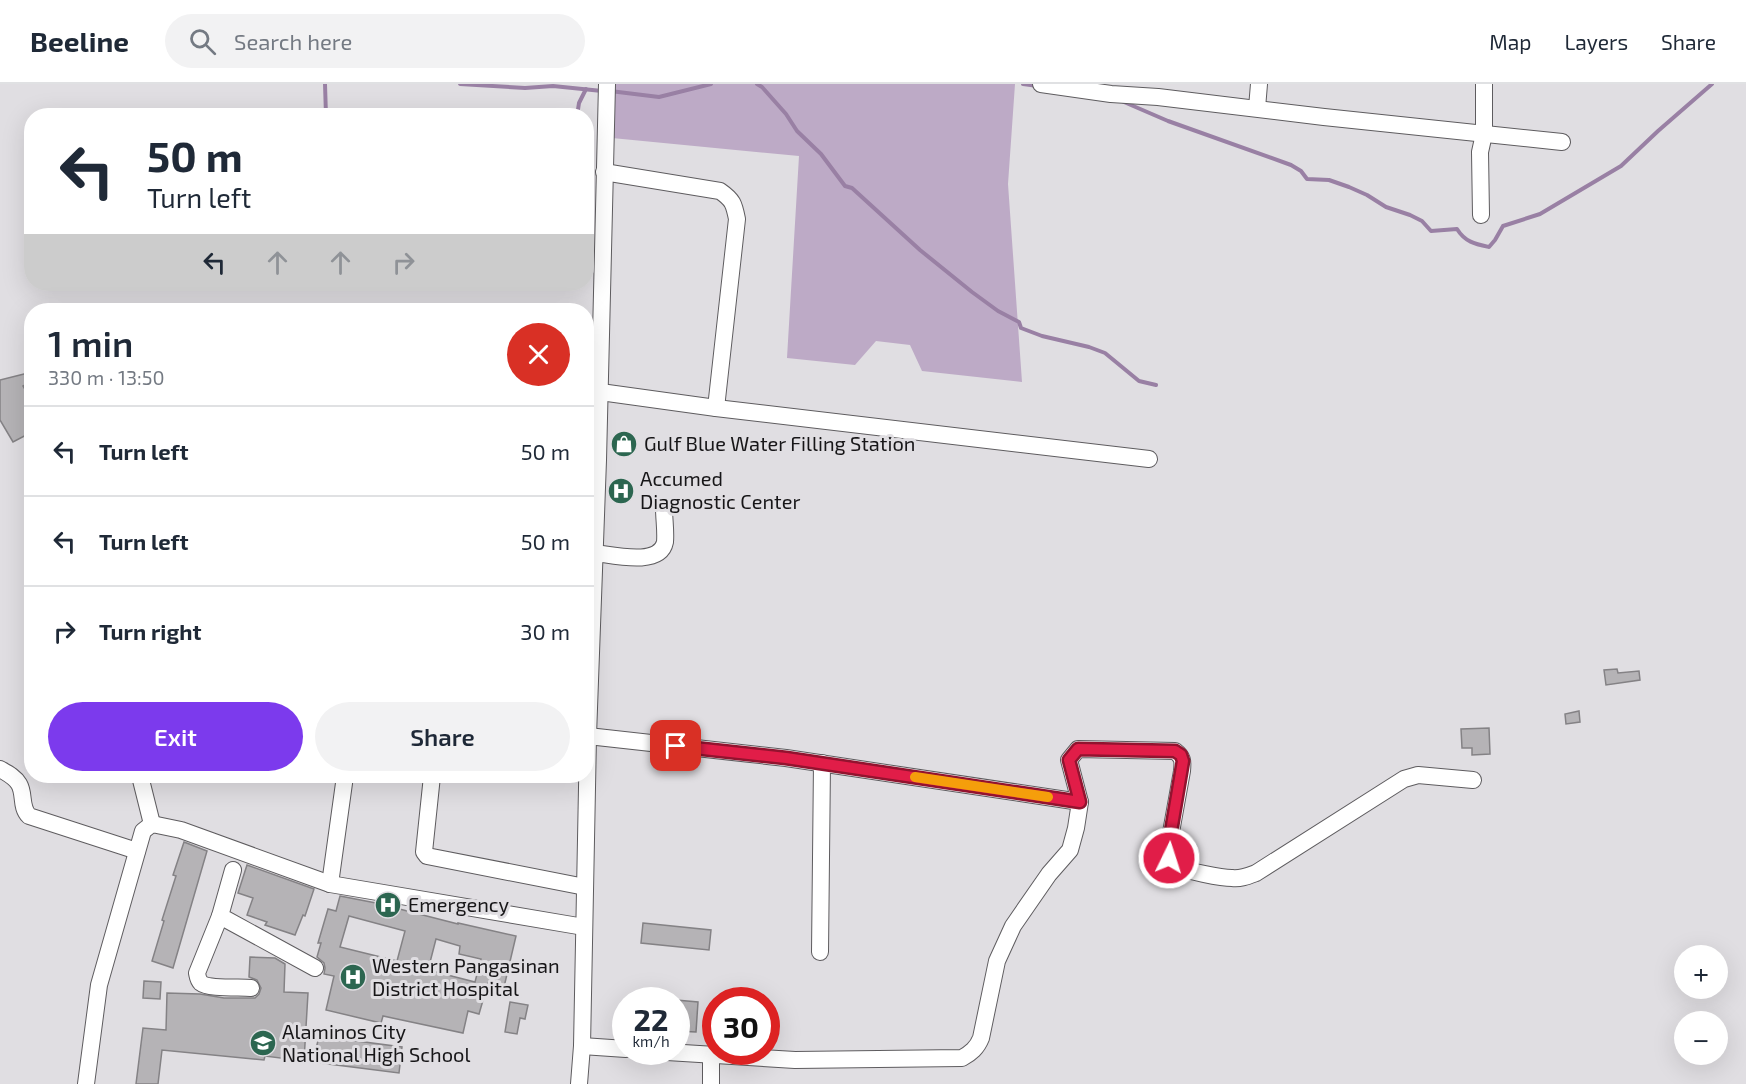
<!DOCTYPE html>
<meta charset="utf-8">
<style>
body{margin:0;font-family:"Exo 2",sans-serif;background:#f2f2f3;color:#1f2937;height:100vh;display:flex;flex-direction:column;font-size:22px;white-space:nowrap}
*{box-sizing:border-box;margin:0}
p{font-size:20px;color:#747a83}
.icon{flex:none;width:33px;height:33px;fill:none;stroke:currentColor;stroke-width:2;stroke-linecap:round;stroke-linejoin:round}
.map{position:relative;flex:1;overflow:hidden}
.sheet{position:absolute;left:24px;top:219px;width:570px;height:480px;display:flex;flex-direction:column;background:#fff;border-radius:24px;box-shadow:0 6px 24px #0002}
.sheet>*{flex:none}
.top-card{position:absolute;left:24px;top:24px;width:570px;height:183px;border-radius:24px;box-shadow:0 6px 24px #0002;background:#fff;color:#1f2937;overflow:hidden}
.controls{position:absolute;left:1674px;top:861px;display:grid;gap:12px}
.controls a{display:grid;place-items:center;width:54px;height:54px;border-radius:50%;background:#fff;box-shadow:0 6px 24px #0002;font-size:30px}
.speed{position:absolute;left:612px;top:903px;display:flex;gap:12px;font-size:30px;font-weight:700;text-align:center}
.speed>*{display:grid;place-content:center;width:78px;height:78px;border-radius:50%;background:#fff;box-shadow:0 6px 24px #0002;line-height:1}
.speed small{font-size:15px;font-weight:400}
.speed .limit{border:9px solid #d22;background:#fff;color:#111}
.pin{position:absolute;display:grid;place-items:center;width:51px;height:51px;color:#fff;margin:-26px;border-radius:12px;box-shadow:0 3px 9px #0006}
.me{position:absolute;width:66px;margin:-33px;rotate:4deg;stroke-linejoin:round;filter:drop-shadow(0 0 4px #0008)}
.turn{display:flex;align-items:center;gap:21px;height:126px;padding:0 24px;font-size:27px}
.turn .icon{width:78px;height:78px;stroke-width:2.5}
.turn b{display:block;font-size:42px;line-height:51px}
.lanes{display:flex;align-items:center;height:57px;padding:0 24px;background:#0003;justify-content:center;gap:30px;direction:ltr}
.lanes .off{opacity:.35}
.round{display:grid;place-items:center;flex:none;width:63px;height:63px;border-radius:32px;background:#f2f2f3}
.headline{display:flex;align-items:center;justify-content:space-between;height:102px;padding:0 24px}
h1{font-size:36px;font-weight:600;line-height:45px}
.cta{display:flex;gap:12px;margin-top:auto;padding:12px 24px}
.cta a{flex:1;height:69px;border-radius:36px;background:#7c3aed;color:#fff;font-size:24px;font-weight:600;line-height:69px;text-align:center}
.cta a+a{background:#f2f2f3;color:#1f2937}
ul{padding:0;list-style:none}
li{display:flex;align-items:center;gap:18px;height:90px;padding:0 24px;border-top:2px solid #e0e1e3}
li div{flex:1}
li b{display:block;font-size:22px}
li em{font-style:normal}
header{display:flex;align-items:center;gap:36px;box-sizing:border-box;height:84px;padding:0 30px;background:#fff;border-bottom:2px solid #e0e1e3}
header strong{font-size:28px}
nav{display:flex;gap:33px;margin-inline-start:auto;font-size:21px}
.search{width:420px;height:54px;background:#f2f2f3;display:flex;align-items:center;gap:15px;box-sizing:border-box;padding:0 21px;border-radius:33px;color:#747a83;font-size:22px}
.map>svg:first-child{display:block}
.green{fill:#bdaac6}
.lines{fill:none;stroke-linecap:round;stroke-linejoin:round}
.stream{stroke:#9980a4;stroke-width:4}
.building{fill:#b5b3b6;stroke:#848285;stroke-width:1.5;fill-rule:evenodd}
.minor-casing{stroke:#5e5c5f;stroke-width:18}
.minor{stroke:#fff;stroke-width:16}
.route-casing{stroke:#92132f;stroke-width:15}
.route{stroke:#e11d48;stroke-width:10}
.slow{stroke:#f59e0b;stroke-width:10}
.labels{text-anchor:middle;stroke-width:6;stroke-linejoin:round;paint-order:stroke}
.poi-label{font-size:20px;fill:#171618;stroke:#e0dee2;text-anchor:start}
</style>
<header>
<strong>Beeline</strong>
<div class="search"><svg class="icon" aria-label="search" viewBox="0 0 24 24"><circle cx="10" cy="10" r="6"/><path d="M15 15l6 6"/></svg>Search here</div>
<nav><a>Map</a><a>Layers</a><a>Share</a></nav>
</header>
<div class="map">
<svg width="1746" height="1000" viewBox="0 0 1746 1000">
<rect width="100%" height="100%" fill="#e0dee2"/>
<path class="green" d="M615 0H1015L1008 100 1022 298 922 287 910 261 876 257 855 281 787 274 799 72 612 54Z"/>
<g class="lines">
<g class="stream">
<path d="M325 0 326 32"/>
<path d="M460 0 525 4 553 2 602 7"/>
<path d="M757 0 762 3 786 30 797 47 821 70 845 102 852 104 920 166 972 208 998 227 1019 238 1021 244 1042 252 1089 263 1105 269 1139 297 1156 301"/>
<path d="M1023 0 1038 2"/>
<path d="M610 7 659 13 711 0"/>
<path d="M1124 18 1168 37 1291 81 1301 87 1307 95 1329 96 1349 103 1367 111 1386 123 1410 131 1422 137 1431 147 1457 145C1465 158 1475 160 1489 163L1495 156 1503 142 1540 130 1621 82 1658 47 1712 0"/>
<path d="M577 32 579 19 586 5"/>
</g>
</g>
<g class="building">
<path d="M32 288V297L23 302 32 317V348L13 358 0 336V296Z"/>
<path d="M1617 585 1618 589 1639 587 1640 596 1606 601 1604 586Z"/>
<path d="M1579 627 1580 638 1566 640 1565 630Z"/>
<path d="M1489 644 1490 670 1472 671V664H1462L1461 645Z"/>
<path d="M184 758 207 767 173 884 152 877 164 837 162 836 176 792 173 791Z"/>
<path d="M247 781 314 805 305 832 303 831 295 851 265 841 267 838 247 831 253 814 238 809Z"/>
<path d="M340 812 376 819 458 840V839L516 852 504 903 488 899 479 930 468 927 463 949 383 932 381 939 326 926 334 892 324 890 325 884 324 879 317 873 321 859H318L328 825 336 827ZM349 832 405 847 397 877 340 863ZM436 855 460 862 459 870 481 875 475 898 428 886Z"/>
<path d="M643 839 711 846 709 866 641 859Z"/>
<path d="M250 873 275 874 285 880 284 908 308 909 304 977 265 972 264 976 162 966 158 1000H136L143 944 166 946 167 909 200 910 224 914H255L259 910 261 904 257 896 249 893Z"/>
<path d="M144 897 161 898 160 915 143 914Z"/>
<path d="M676 916 698 918 696 948 676 947Z"/>
<path d="M510 918 528 921 525 935 520 934 517 950 505 948Z"/>
<path d="M319 952 402 963 399 989 313 978Z"/>
</g>
<g class="lines">
<defs>
<g id="minor">
<path d="M1041 0 1111 10 1158 13 1324 33 1562 58"/>
<path d="M1257 24 1259 0"/>
<path d="M604 88 720 107C733 116 734 120 737 135L716 324"/>
<path d="M1481 131 1480 68 1484 50V0"/>
<path d="M586 306 716 324 1149 375"/>
<path d="M595 469C613 471 660 483 665 458 666 447 664 435 664 424"/>
<path d="M588 652 786 674 1080 718"/>
<path d="M0 685C7 689 15 693 19 700 25 710 20 723 29 732L137 767"/>
<path d="M140 692 152 740"/>
<path d="M432 692 424 768 427 772 585 803"/>
<path d="M233 786 220 832 315 884"/>
<path d="M330 800 345 692"/>
<path d="M220 832 197 889C198 894 198 896 201 899 208 905 240 903 251 904"/>
<path d="M820 868 822 679"/>
<path d="M582 962 626 965"/>
<path d="M667 968 795 976 962 974C971 969 977 964 981 954L997 877 1013 842 1049 790 1070 766 1076 744 1080 718 1069 676 1078 665 1175 667C1183 673 1183 677 1182 687L1168 765C1169 772 1170 778 1176 782 1185 787 1222 794 1232 794 1241 795 1248 792 1256 789L1404 695 1418 691 1473 696"/>
<path d="M86 1000 99 901 143 747 152 740 181 746 330 800 584 843"/>
<path d="M579 1000 582 962 588 652 598 376 607 0"/>
<path d="M711 1000V971"/>
</g>
</defs>
<use href="#minor" class="minor-casing"/>
<use href="#minor" class="minor"/>
</g>
<g class="lines">
<defs>
<path id="route" d="M676 662 786 674 1080 718 1069 676 1078 665 1175 667 1181 671 1183 677 1168 765 1169 774"/>
</defs>
<use href="#route" class="route-casing"/>
<use href="#route" class="route"/>
<path class="slow" d="M915 693 1048 713"/>
</g>
<defs>
<symbol id="shop-disc" viewBox="-11 -11 22 22"><circle r="9.5" fill="#2c6650" stroke="#e0dee2"/><path d="M-5-2.5h2.3a2.7 3.5 0 0 1 5.4 0H5L5.5 6h-11ZM-1.5-2.5h3a1.5 2.3 0 0 0-3 0Z" fill="#fff"/></symbol>
<symbol id="hospital-disc" viewBox="-11 -11 22 22"><circle r="9.5" fill="#2c6650" stroke="#e0dee2"/><path d="M-5-5h3v3.5h4V-5h3V5h-3V1.5h-4V5h-3Z" fill="#fff"/></symbol>
<symbol id="school-disc" viewBox="-11 -11 22 22"><circle r="9.5" fill="#2c6650" stroke="#e0dee2"/><path d="M0-5L7-2L0 1L-7-2ZM-4 1L0 2.5L4 1V4Q0 6-4 4Z" fill="#fff"/></symbol>
</defs>
<g fill-rule="evenodd">
<use href="#shop-disc" x="609" y="345" width="30" height="30"/>
<use href="#hospital-disc" x="606" y="392" width="30" height="30"/>
<use href="#hospital-disc" x="373" y="806" width="30" height="30"/>
<use href="#hospital-disc" x="338" y="878" width="30" height="30"/>
<use href="#school-disc" x="248" y="944" width="30" height="30"/>
</g>
<g class="labels">
<g class="poi-label">
<text x="644" y="367">Gulf Blue Water Filling Station</text>
<text x="640" y="402">Accumed<tspan x="640" dy="23">Diagnostic Center</tspan></text>
<text x="408" y="828">Emergency</text>
<text x="372" y="889">Western Pangasinan<tspan x="372" dy="23">District Hospital</tspan></text>
<text x="282" y="955">Alaminos City<tspan x="282" dy="23">National High School</tspan></text>
</g>
</g>
</svg>
<div class="controls">
<a>+</a>
<a>−</a>
</div>
<div class="speed"><div>22<small>km/h</small></div><div class="limit">30</div></div>
<div class="pin" style="left:676px;top:662px;background:#d93025"><svg class="icon" aria-label="arrive" viewBox="0 0 24 24"><path d="M6 21V4h12l-3 4 3 4H6"/></svg></div>
<svg class="me" style="left:1169px;top:774px" viewBox="-20 -20 40 40"><circle r="17" fill="#e11d48" stroke="#fff" stroke-width="3"/><path d="M0-11L8 9 0 5-8 9z" fill="#fff"/></svg>
<div class="top-card">
<div class="turn"><svg class="icon" aria-label="left" viewBox="0 0 24 24"><path d="M17 20v-9H6M10 6l-5 5 5 5"/></svg><div><b>50 m</b>Turn left</div></div>
<div class="lanes"><svg class="icon" aria-label="left" viewBox="0 0 24 24"><path d="M17 20v-9H6M10 6l-5 5 5 5"/></svg><svg class="icon off" aria-label="ahead" viewBox="0 0 24 24"><path d="M12 20V5M6 11l6-6 6 6"/></svg><svg class="icon off" aria-label="ahead" viewBox="0 0 24 24"><path d="M12 20V5M6 11l6-6 6 6"/></svg><svg class="icon off" aria-label="right" viewBox="0 0 24 24"><path d="M7 20v-9h11M14 6l5 5-5 5"/></svg></div>
</div>
<section class="sheet">
<div class="headline"><div><h1>1 min</h1><p>330 m · 13:50</p></div><a class="round" style="background:#d93025;color:#fff"><svg class="icon" aria-label="close" viewBox="0 0 24 24"><path d="M6 6l12 12M18 6L6 18"/></svg></a></div>
<ul>
<li><svg class="icon" aria-label="left" viewBox="0 0 24 24"><path d="M17 20v-9H6M10 6l-5 5 5 5"/></svg><div><b>Turn left</b></div><em>50 m</em></li>
<li><svg class="icon" aria-label="left" viewBox="0 0 24 24"><path d="M17 20v-9H6M10 6l-5 5 5 5"/></svg><div><b>Turn left</b></div><em>50 m</em></li>
<li><svg class="icon" aria-label="right" viewBox="0 0 24 24"><path d="M7 20v-9h11M14 6l5 5-5 5"/></svg><div><b>Turn right</b></div><em>30 m</em></li>
</ul>
<div class="cta"><a>Exit</a><a>Share</a></div>
</section>
</div>
